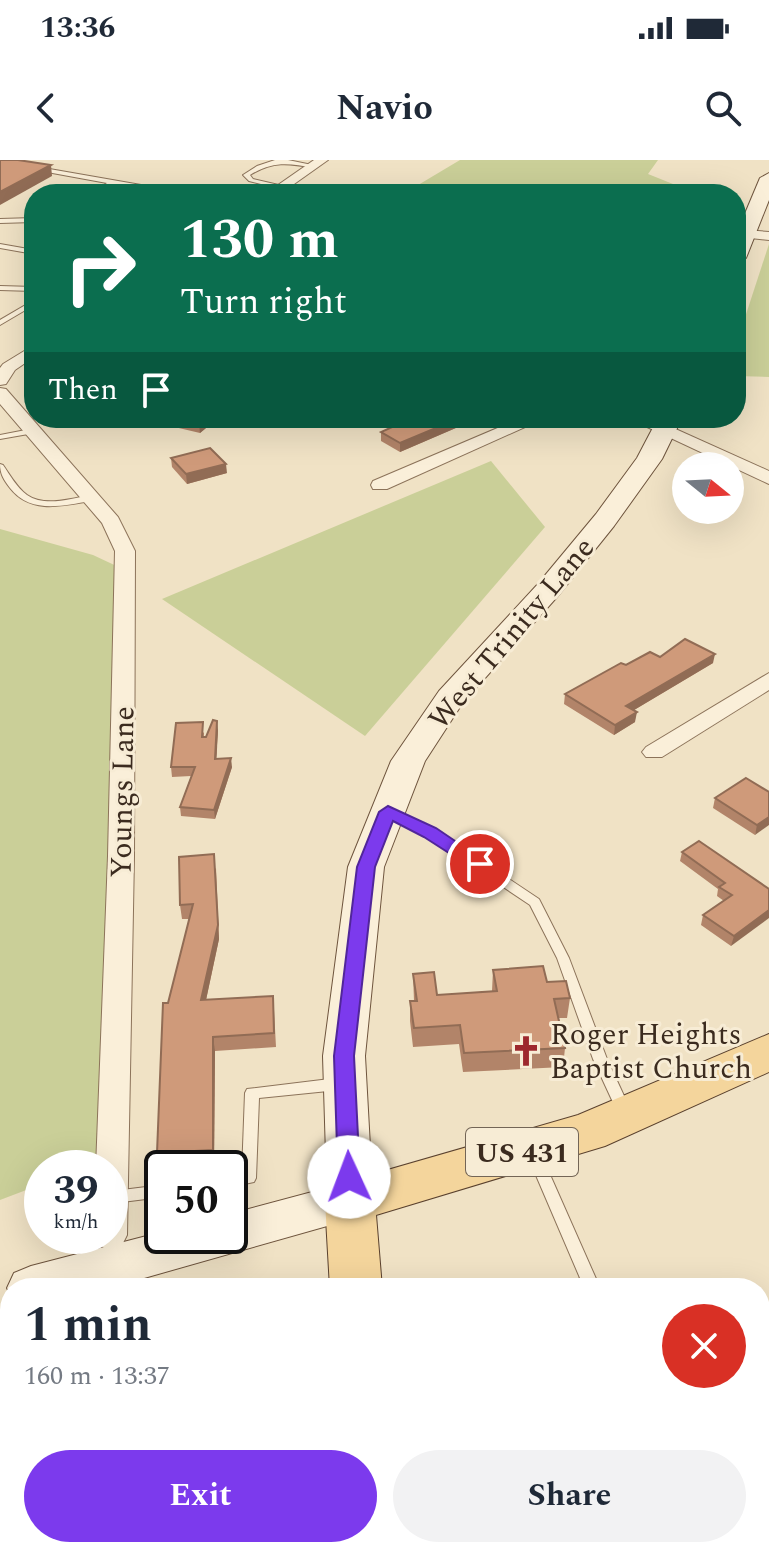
<!DOCTYPE html>
<meta charset="utf-8">
<style>
body{margin:0;font-family:Spectral,serif;background:#f2f2f3;color:#1f2937;height:100vh;display:flex;flex-direction:column;font-size:30px;white-space:nowrap}
*{box-sizing:border-box;margin:0}
p{font-size:26px;color:#747a83}
.icon{flex:none;width:44px;height:44px;fill:none;stroke:currentColor;stroke-width:2;stroke-linecap:round;stroke-linejoin:round}
.map{position:relative;flex:1;overflow:hidden}
.panel{position:absolute;left:0px;top:1118px;width:770px;height:280px;display:flex;flex-direction:column;background:#fff;border-radius:32px 32px 0 0;box-shadow:0 8px 32px #0002}
.panel>*{flex:none}
.hud{position:absolute;left:24px;top:24px;width:722px;height:244px;border-radius:32px;box-shadow:0 8px 32px #0002;background:#0b6e4f;color:#fff;overflow:hidden}
.needle{width:52px;rotate:108deg}
.controls{position:absolute;left:672px;top:292px;display:grid;gap:16px}
.controls a{display:grid;place-items:center;width:72px;height:72px;border-radius:50%;background:#fff;box-shadow:0 8px 32px #0002;font-size:40px}
.speed{position:absolute;left:24px;top:990px;display:flex;gap:16px;font-size:40px;font-weight:700;text-align:center}
.speed>*{display:grid;place-content:center;width:104px;height:104px;border-radius:50%;background:#fff;box-shadow:0 8px 32px #0002;line-height:1}
.speed small{font-size:20px;font-weight:400}
.speed .limit{border:4px solid #111;border-radius:12px;background:#fff;color:#111}
.pin{position:absolute;display:grid;place-items:center;width:68px;height:68px;color:#fff;margin:-34px;border:4px solid #fff;border-radius:50%;box-shadow:0 2px 8px #0007}
.me{position:absolute;width:88px;margin:-44px;rotate:358deg;stroke-linejoin:round;filter:drop-shadow(0 0 6px #0008)}
.turn{display:flex;align-items:center;gap:28px;height:168px;padding:0 24px;font-size:36px}
.turn .icon{width:104px;height:104px;stroke-width:2.5}
.turn b{display:block;font-size:56px;line-height:68px}
.then{display:flex;align-items:center;height:76px;padding:0 24px;background:#0003;gap:16px;font-size:30px}
.round{display:grid;place-items:center;flex:none;width:84px;height:84px;border-radius:42px;background:#f2f2f3}
.headline{display:flex;align-items:center;justify-content:space-between;height:136px;padding:0 24px}
h1{font-size:48px;font-weight:700;line-height:60px}
.cta{display:flex;gap:16px;margin-top:auto;padding:16px 24px}
.cta a{flex:1;height:92px;border-radius:48px;background:#7c3aed;color:#fff;font-size:32px;font-weight:700;line-height:92px;text-align:center}
.cta a+a{background:#f2f2f3;color:#1f2937}
.status{display:flex;justify-content:space-between;align-items:center;height:56px;padding:0 40px;background:#fff;direction:ltr}
.status svg{height:22px;fill:currentColor}
header{display:flex;justify-content:space-between;align-items:center;height:104px;padding:0 24px;background:#fff;font-size:36px;font-weight:700}
.map>svg:first-child{display:block}
.green{fill:#cacf98}
.lines{fill:none;stroke-linecap:round;stroke-linejoin:round}
.lane-casing{stroke:#8c735a;stroke-width:2}
.street-casing{stroke:#8c735a;stroke-width:2}
.secondary-casing{stroke:#6e543d;stroke-width:2}
.primary-casing{stroke:#5a412e;stroke-width:2}
.lane{fill:#faefd9;fill-rule:evenodd}
.street{fill:#faefd9;fill-rule:evenodd}
.secondary{fill:#faefd9;fill-rule:evenodd}
.primary{fill:#f4d59c;fill-rule:evenodd}
.wall{fill:#b28469}
.shaded-wall{fill:#916c55}
.building{fill:#cf9a7a;stroke:#916c55;stroke-width:2}
.route{fill:#7c3aed;stroke:#51269a;stroke-width:2}
.labels{text-anchor:middle;stroke-width:6;stroke-linejoin:round;paint-order:stroke}
.shield{fill:#f7ecd5;stroke:#736556;stroke-width:2}
.shield-label{font-size:28px;font-weight:bold;fill:#3b2b1f}
.street-label{font-size:30px;fill:#3b2b1f;stroke:#f7ecd5}
.poi-label{font-size:30px;fill:#3b2b1f;stroke:#f7ecd5;text-anchor:start}
</style>
<div class="status"><b>13:36</b><svg viewBox="0 0 49 12"><path d="M0 12V9h3v3zM5 12V6h3v6zM10 12V3h3v9zM15 12V0h3v12zM26 1h20v11H26zM47 4h2v5h-2z"/></svg></div>
<header><svg class="icon" aria-label="back" viewBox="0 0 24 24"><path d="M15 5l-7 7 7 7"/></svg>Navio<svg class="icon" aria-label="search" viewBox="0 0 24 24"><circle cx="10" cy="10" r="6"/><path d="M15 15l6 6"/></svg></header>
<div class="map">
<svg width="769" height="1398" viewBox="0 0 769 1398">
<rect width="100%" height="100%" fill="#f0e2c5"/>
<g class="green">
<path d="M460 0H658L648 14 698 34H403Z"/>
<path d="M769 84V217L736 216V185Z"/>
<path d="M491 301 545 367 365 576 162 439Z"/>
<path d="M0 369 93 395 125 410 112 1002 90 1008H42V1024L0 1040Z"/>
<path d="M10 1335V1388H94L95 1398H0V1337Z"/>
</g>
<g class="lines">
<defs>
<g id="lane">
<path d="M275 0H288L317 6 314 8C288 3 273 1 250 15L253 19 283 26 281 29 249 21 243 15 257 6Z"/>
<path d="M38 7 181 32 184 34H171L113 24 97 34H90L107 23 36 10Z"/>
<path d="M34 58V62L0 63V59Z"/>
<path d="M0 84 34 90V94L0 88Z"/>
<path d="M0 126 34 127V131L0 130Z"/>
<path d="M34 140V145L0 165V160Z"/>
<path d="M31 269 35 271 34 273 0 279V275Z"/>
<path d="M0 304 3 305C10 315 17 328 27 335 44 347 71 339 90 335L94 338 90 341C62 346 30 354 10 328 4 320 0 314 0 304Z"/>
<path d="M391 649 434 669 539 739 569 798 607 899 631 951 629 955 624 957 619 955 617 951 593 899 557 798 530 745 426 675 387 656 385 653 387 650Z"/>
<path d="M338 918 343 920 345 924 343 928 338 930 259 938 256 1018 254 1022 230 1027V1015L242 1013 245 933 247 929Z"/>
<path d="M533 986 538 988 540 992 597 1121 591 1128H569L571 1123 580 1118 526 992 528 988Z"/>
<path d="M162 1025V1037L114 1043 110 1042V1032L114 1031Z"/>
</g>
<g id="street">
<path d="M314 0H328L280 34H265Z"/>
<path d="M746 70 769 72V80L741 77V71Z"/>
<path d="M34 185V197L15 210 6 224 0 225V208L3 204Z"/>
<path d="M0 228 6 229 118 357 135 391 134 696 127 1075 122 1085 110 1090 98 1085 94 1076H110V1008H96L108 696 115 391 102 363 0 244Z"/>
<path d="M521 258H545L387 329H373L371 325 373 321Z"/>
<path d="M628 258H651L769 311V324Z"/>
<path d="M769 513V530L662 597H646L642 592 646 587Z"/>
</g>
<g id="secondary">
<path d="M769 13V40L746 98 736 104V75L760 18Z"/>
<path d="M658 258H682L662 299 614 366 557 437 462 544 425 601 384 707 365 896 373 1041 366 1055 109 1128H10V1134L7 1128 14 1113 31 1106 162 1072V1076H230V1054L327 1028 323 896 348 707 391 601 439 531 537 425 596 354 637 298Z"/>
</g>
<g id="primary">
<path d="M769 874V912L605 986 376 1055 382 1128H330L325 1041 332 1026 578 955Z"/>
<path d="M398 1388H458L463 1398H401Z"/>
</g>
</defs>
<use href="#lane" class="lane-casing"/>
<use href="#street" class="street-casing"/>
<use href="#secondary" class="secondary-casing"/>
<use href="#primary" class="primary-casing"/>
<use href="#lane" class="lane"/>
<use href="#street" class="street"/>
<use href="#secondary" class="secondary"/>
<use href="#primary" class="primary"/>
</g>
<g class="wall">
<path d="M148 258H218L200 273 149 261Z"/>
<path d="M412 258H479L400 292 381 281V272Z"/>
<path d="M171 298 227 313 187 324 172 307Z"/>
<path d="M660 497 713 503 634 550 635 562 614 575 564 544 565 534 626 505Z"/>
<path d="M218 570 216 599 232 607 215 659 181 656 180 647 191 616 172 617 171 607 204 572V577H206Z"/>
<path d="M769 632 755 675 713 648 715 638Z"/>
<path d="M682 692 769 729 731 786 701 765 703 755 724 741 717 736 718 729 680 701Z"/>
<path d="M216 708 219 779 206 840 274 850 276 887 215 891 214 1003 159 1007 157 993 168 843 189 759H182L180 745Z"/>
<path d="M493 810 547 822 570 838 567 858H559L565 888 563 907 463 912 459 884 413 887 410 861V841H414L413 814 437 835 492 831Z"/>
<path d="M687 1388H690L725 1398H685L684 1396Z"/>
</g>
<g class="shaded-wall">
<path d="M51 5 52 16 0 45V32Z"/>
<path d="M206 258H218L200 273 199 264Z"/>
<path d="M460 258H479L400 292V283Z"/>
<path d="M226 304 227 313 187 324 186 314Z"/>
<path d="M715 494 713 503 624 556 626 546Z"/>
<path d="M637 552 635 562 614 575 615 565Z"/>
<path d="M217 561 218 570 216 608 215 599Z"/>
<path d="M231 598 232 607 215 659 214 650Z"/>
<path d="M769 657V665L755 675 757 665Z"/>
<path d="M214 694 219 779 203 854 201 840Z"/>
<path d="M769 750V758L731 786 734 776Z"/>
<path d="M213 877 215 891 214 1003 213 990Z"/>
</g>
<g class="building">
<path d="M0 0H18L51 5 0 32Z"/>
<path d="M173 258H206L199 264Z"/>
<path d="M412 258H460L400 283 381 272Z"/>
<path d="M210 288 226 304 186 314 171 298Z"/>
<path d="M685 479 715 494 626 546 637 552 615 565 565 534 621 503 626 505 650 492 660 497Z"/>
<path d="M213 560 217 561 215 599 231 598 214 650 180 647 195 607H171L176 563 203 562 202 577H206Z"/>
<path d="M746 618 769 632V657L757 665 715 638Z"/>
<path d="M699 681 769 729V750L734 776 703 755 732 735 719 727 725 723 682 692Z"/>
<path d="M214 694 218 765 201 840 273 836 274 873 213 877V990L157 993 163 843H168L193 744 180 745 179 697Z"/>
<path d="M543 806 547 822 566 821 570 838 554 839 565 888 464 893 460 865 414 868 410 841H417L413 814 434 812 437 835 497 831 493 810Z"/>
<path d="M690 1388H721L725 1398H694Z"/>
<path d="M751 1394 753 1398H739Z"/>
</g>
<path class="route" d="M388 646 436 668 489 704 480 711 474 709 424 677 393 661 375 707 354 896 360 1017 357 1024 349 1027 341 1024 338 1017 334 896 357 707 379 652Z"/>
<defs>
<symbol id="church-bare" viewBox="-9 -9 18 18"><path d="M-1.2-6h2.4v3.5h3.3v2.4h-3.3V6h-2.4V-.1h-3.3v-2.4h3.3Z" fill="#9d282d" stroke="#f7ecd5" stroke-width="2.5" paint-order="stroke"/></symbol>
</defs>
<g fill-rule="evenodd">
<use href="#church-bare" x="504" y="869" width="44" height="44"/>
</g>
<g class="labels">
<rect class="shield" x="466" y="968" width="112" height="48" rx="6"/>
<g class="shield-label">
<text x="522" y="1002">US 431</text>
</g>
<g class="street-label">
<text transform="translate(511 473) rotate(-50)" y="10">West Trinity Lane</text>
<text transform="translate(122 632) rotate(-89)" y="10">Youngs Lane</text>
</g>
<g class="poi-label">
<text x="550" y="884">Roger Heights<tspan x="550" dy="34">Baptist Church</tspan></text>
</g>
</g>
</svg>
<div class="controls">
<a><svg class="needle" viewBox="-14 -14 28 28"><path d="M0-13l5 13h-10z" fill="#e53935"/><path d="M0 13l5-13h-10z" fill="#747a83"/></svg></a>
</div>
<div class="speed"><div>39<small>km/h</small></div><div class="limit">50</div></div>
<div class="pin" style="left:480px;top:704px;background:#d93025"><svg class="icon" aria-label="arrive" viewBox="0 0 24 24"><path d="M6 21V4h12l-3 4 3 4H6"/></svg></div>
<svg class="me" style="left:349px;top:1017px" viewBox="-20 -20 40 40"><circle r="19" fill="#fff"/><path d="M0-13L10 11 0 6-10 11z" fill="#7c3aed"/></svg>
<div class="hud">
<div class="turn"><svg class="icon" aria-label="right" viewBox="0 0 24 24"><path d="M7 20v-9h11M14 6l5 5-5 5"/></svg><div><b>130 m</b>Turn right</div></div>
<div class="then">Then<svg class="icon" aria-label="arrive" viewBox="0 0 24 24"><path d="M6 21V4h12l-3 4 3 4H6"/></svg></div>
</div>
<section class="panel">
<div class="headline"><div><h1>1 min</h1><p>160 m · 13:37</p></div><a class="round" style="background:#d93025;color:#fff"><svg class="icon" aria-label="close" viewBox="0 0 24 24"><path d="M6 6l12 12M18 6L6 18"/></svg></a></div>
<div class="cta"><a>Exit</a><a>Share</a></div>
</section>
</div>
